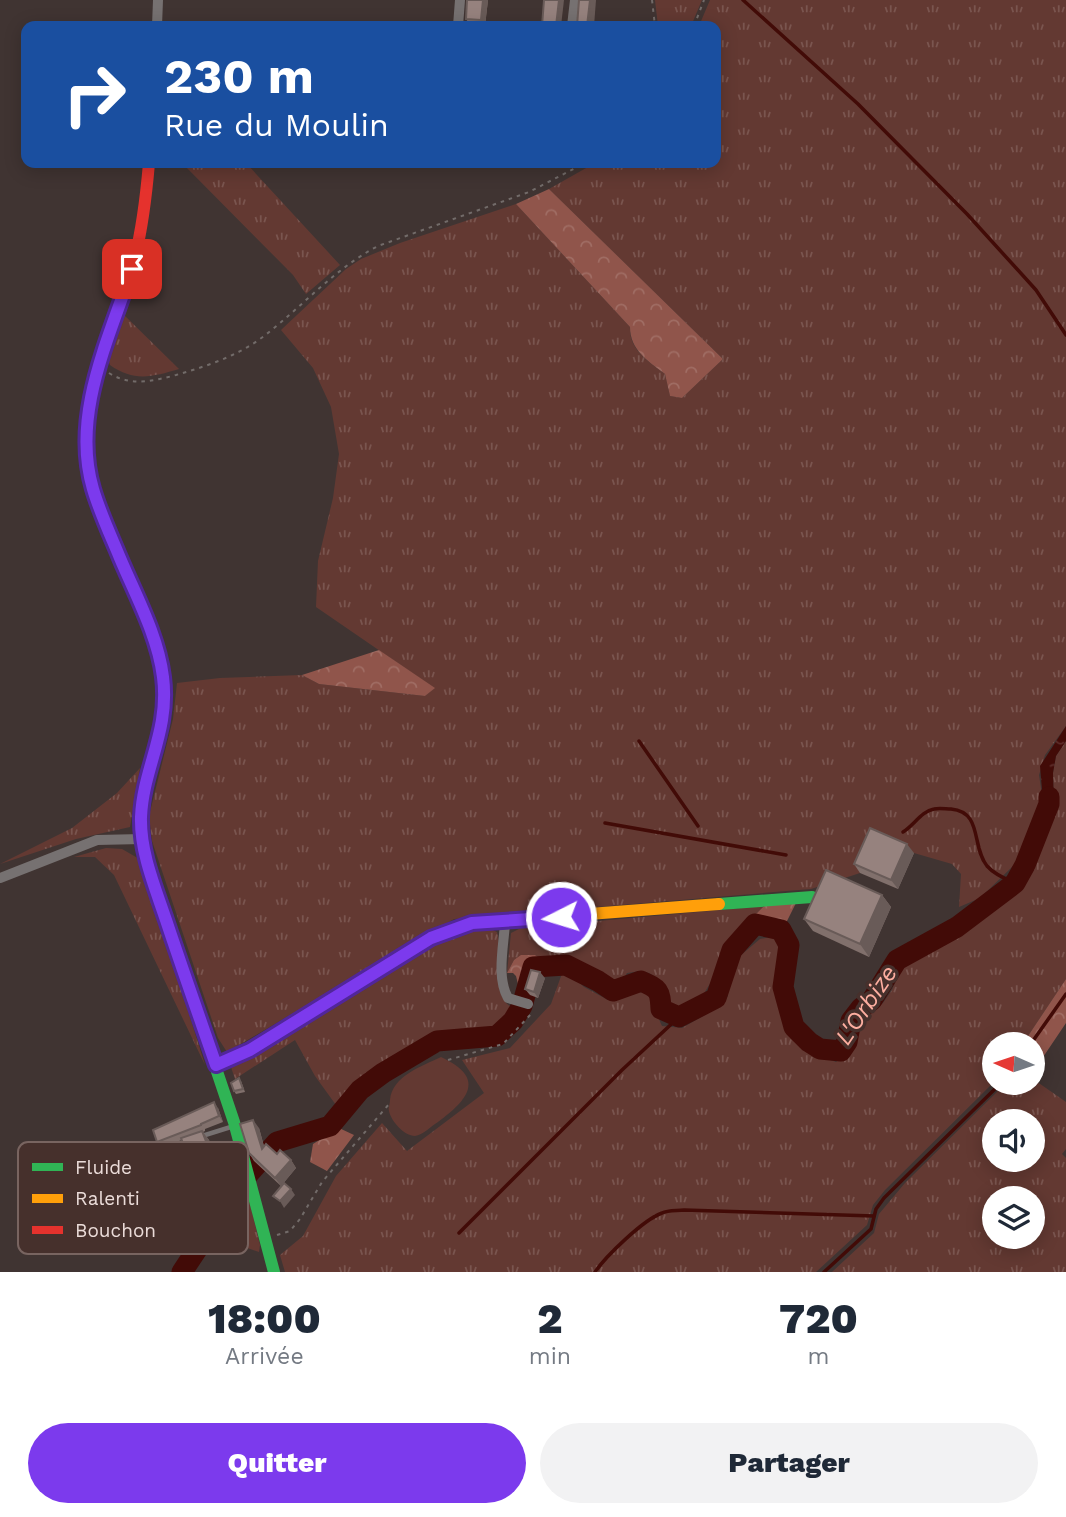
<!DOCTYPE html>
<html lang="fr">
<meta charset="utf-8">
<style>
body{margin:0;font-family:"Work Sans",sans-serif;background:#f2f2f3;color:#1f2937;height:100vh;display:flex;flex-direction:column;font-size:26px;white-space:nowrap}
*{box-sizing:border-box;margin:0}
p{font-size:23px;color:#747a83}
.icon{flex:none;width:38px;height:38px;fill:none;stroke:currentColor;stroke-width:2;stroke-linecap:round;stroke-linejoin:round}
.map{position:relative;height:1272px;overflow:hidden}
.panel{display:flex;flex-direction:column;background:#fff;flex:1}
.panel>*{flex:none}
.hud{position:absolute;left:21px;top:21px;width:700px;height:147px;border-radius:14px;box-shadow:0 4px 18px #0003;background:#1a4fa0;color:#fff;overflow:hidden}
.needle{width:46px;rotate:273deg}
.tools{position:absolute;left:982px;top:1032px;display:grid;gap:14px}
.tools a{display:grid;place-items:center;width:63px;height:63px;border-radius:50%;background:#fff;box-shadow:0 4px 18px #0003;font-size:35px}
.pin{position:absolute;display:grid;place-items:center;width:60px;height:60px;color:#fff;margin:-30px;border-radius:14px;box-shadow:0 4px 10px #0006}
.me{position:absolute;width:77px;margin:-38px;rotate:265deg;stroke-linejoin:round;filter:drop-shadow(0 0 5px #0008)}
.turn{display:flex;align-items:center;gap:24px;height:147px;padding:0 28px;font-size:32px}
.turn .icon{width:91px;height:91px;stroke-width:2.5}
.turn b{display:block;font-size:49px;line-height:60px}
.eta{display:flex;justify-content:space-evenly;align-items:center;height:119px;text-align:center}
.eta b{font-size:42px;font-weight:800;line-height:49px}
.primary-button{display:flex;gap:14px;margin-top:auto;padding:14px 28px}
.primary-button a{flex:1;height:80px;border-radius:42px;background:#7c3aed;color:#fff;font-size:28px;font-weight:800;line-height:80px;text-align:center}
.primary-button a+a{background:#f2f2f3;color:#1f2937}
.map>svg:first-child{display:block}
.grass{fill:url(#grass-tufts);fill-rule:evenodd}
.forest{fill:url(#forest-crowns)}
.park{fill:#633932}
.water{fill:url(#water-ripples)}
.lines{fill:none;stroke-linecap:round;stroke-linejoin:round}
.stream{stroke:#420b07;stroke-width:3.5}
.river{stroke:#420b07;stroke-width:21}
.path{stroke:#726b69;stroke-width:2;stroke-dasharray:3.5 5;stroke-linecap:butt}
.lane{stroke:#767171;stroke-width:4.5}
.street{stroke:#767171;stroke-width:10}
.fast{stroke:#30b455;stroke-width:12}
.slow{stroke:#ff9f0a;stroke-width:12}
.jam{stroke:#e5322d;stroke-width:12}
.wall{fill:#81706c}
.shaded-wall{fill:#695b58}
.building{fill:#96827e;stroke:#695b58;stroke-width:2}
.route-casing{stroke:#51269a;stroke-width:18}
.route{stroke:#7c3aed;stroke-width:12}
.labels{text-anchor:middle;stroke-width:7;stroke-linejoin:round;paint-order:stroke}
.water-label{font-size:24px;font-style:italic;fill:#fdaea0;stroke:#46302c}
.key{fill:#46302c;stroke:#786460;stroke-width:2}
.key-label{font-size:19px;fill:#ebdcd9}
</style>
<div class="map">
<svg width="1066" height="1272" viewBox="0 0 1066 1272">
<defs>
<pattern id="grass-tufts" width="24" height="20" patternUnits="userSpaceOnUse" patternTransform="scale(1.75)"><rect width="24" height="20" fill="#633932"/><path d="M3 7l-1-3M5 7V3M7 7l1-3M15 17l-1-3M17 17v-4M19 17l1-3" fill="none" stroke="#7a554f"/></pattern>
<pattern id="forest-crowns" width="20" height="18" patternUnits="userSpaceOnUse" patternTransform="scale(1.75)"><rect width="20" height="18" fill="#90554b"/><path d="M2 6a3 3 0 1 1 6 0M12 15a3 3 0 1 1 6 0" fill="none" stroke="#a06d64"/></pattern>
<pattern id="water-ripples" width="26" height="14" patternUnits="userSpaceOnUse" patternTransform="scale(1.75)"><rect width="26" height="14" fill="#420b07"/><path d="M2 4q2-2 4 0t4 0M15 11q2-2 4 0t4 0" fill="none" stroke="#5d2e2b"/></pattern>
</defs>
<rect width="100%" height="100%" fill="#403432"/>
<g class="grass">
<path d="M655 0H702L691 26H658Z"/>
<path d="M710 0H1066V726L1045 755 1039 775 1043 802 1014 865 980 898 959 907 961 874 952 864 914 853 877 837 860 873 811 889 454 919 227 1052 218 1038 152 841 149 816 173 719 177 683 220 678 302 675 319 684 425 696 434 688 316 607 318 561 333 498 339 454 331 407 313 368 281 330 346 269 361 259 400 243 516 204 630 327C629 350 648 361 665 374L670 396 682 398 723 359 549 189 595 163H716V26H699Z"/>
<path d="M182 163H246L340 265 306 294 293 275Z"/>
<path d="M121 312 179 369C152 377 134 382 110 365L106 356Z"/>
<path d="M1066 741V979L1022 1045H994V1082L885 1190 873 1205 867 1225 816 1272H285L280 1255 303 1236 336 1176 382 1123 407 1151 484 1093 462 1060 510 1048 551 1004 564 968 584 987 608 1000C623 995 646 983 654 1004 657 1011 658 1018 662 1026L682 1028 719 1007 728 996V983L734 965 740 956 760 939 771 937 778 939 785 949 779 988 787 1022 803 1050 836 1062 852 1048 858 1021 883 1003 892 990 905 959 973 918 1023 882 1040 847 1054 807 1053 773 1056 756Z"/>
<path d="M140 768 130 827 76 839 0 864 72 828 117 793Z"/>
<path d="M106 848 122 849 141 860 205 1065 114 875 95 857H74Z"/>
<path d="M764 906 729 941 719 976 709 985 703 995 677 1010 667 1008C663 983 657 966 627 973L623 979 615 980 560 961 543 960 535 955 514 960 507 973 511 933 521 928Z"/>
<path d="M486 927 497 932C504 954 488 995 513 1008L508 1019 493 1029 437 1035 362 1080 336 1105 315 1076 295 1040 235 1079 230 1064 428 946 463 929Z"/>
<path d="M1033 1079 1066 1102V1149L1062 1154 1066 1158V1272H832L874 1233 879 1214 905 1183 1006 1083H1032ZM994 1122H1032V1160H994ZM994 1199H1032V1237H994Z"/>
<path d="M246 1188 260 1245 259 1252 213 1236Z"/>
</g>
<g class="forest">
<path d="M549 189 723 359 682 398 670 396 665 374C648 361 630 350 630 327L516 204Z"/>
<path d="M379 650 435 688 425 696 319 684 302 675Z"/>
<path d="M796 903 785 925 751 919 764 906Z"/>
<path d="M521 955H535L543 960 532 962 523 988H519L516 976 513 973H507L514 960Z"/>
<path d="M1066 979V1023L1033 1072 1032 1045H1022Z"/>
<path d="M339 1128 354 1135 327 1171 310 1162 313 1144Z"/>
</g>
<path class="park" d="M441 1057C487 1078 468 1100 438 1122 431 1126 423 1135 415 1136 404 1136 391 1121 389 1111 388 1108 390 1104 390 1100 392 1076 422 1066 441 1057Z"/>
<path class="water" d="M1066 726V741L1056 756 1053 773 1054 807 1047 827 1036 819 1043 802 1040 766Z"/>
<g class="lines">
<g class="stream">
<path d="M743 0 858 104 967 214 1036 290 1066 335"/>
<path d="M639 741 698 826"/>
<path d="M605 823 786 855"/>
<path d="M903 832C914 825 922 811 934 809 939 808 946 809 951 809 983 812 971 846 987 866 994 874 1005 879 1015 883"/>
<path d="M1030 1045 1066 994"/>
<path d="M459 1233 622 1070 679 1017"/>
<path d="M595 1272C606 1256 643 1220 662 1213 668 1210 677 1211 684 1210L874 1216"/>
<path d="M824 1272 871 1229 876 1209 884 1198 1001 1083"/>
</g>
<path class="river" d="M182 1272 243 1180 277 1142 330 1126 360 1090 383 1073 437 1041 497 1036 513 1021 522 1006 533 967 566 965 598 981 613 991 641 981C659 989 660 990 661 1009L679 1017 716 998 732 950 755 924 781 930 789 945 783 987 794 1027 809 1042 820 1049 841 1051 847 1042 851 1021 861 1008 872 1000 897 960 957 927 1015 883 1025 865 1049 804V797"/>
<g class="path">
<path d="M652 0 655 26"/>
<path d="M694 26 704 0"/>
<path d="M109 373C131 387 153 381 176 375 207 366 238 356 264 336 303 306 334 269 378 246L529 192 585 163"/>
<path d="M448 1060 503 1044 532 1013"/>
<path d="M277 1235 290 1231 300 1219 322 1182 390 1103"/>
</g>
<g class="lane">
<path d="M202 1136 234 1126"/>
<path d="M167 1150 188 1142"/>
</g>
<g class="street">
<path d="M157 26 158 0"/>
<path d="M458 26 460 0"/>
<path d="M572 26 575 0"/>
<path d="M0 878 97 840 142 839"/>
<path d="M505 922C504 945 496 977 508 998L528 1004"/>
</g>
<g class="fast">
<path d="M719 904 812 897"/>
<path d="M170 932 234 1122 274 1272"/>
</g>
<g class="slow">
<path d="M148 623C166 666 167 704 156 749 150 772 143 794 142 818 140 858 157 895 170 932"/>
<path d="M216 1065 250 1050 431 938 472 923 719 904"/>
</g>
<path class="jam" d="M148 623C126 571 97 520 88 464 77 395 113 332 132 268 142 234 146 198 149 163"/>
</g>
<g class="wall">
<path d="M467 0H488L485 26 470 25 466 19Z"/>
<path d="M914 853 898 889 860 873 854 864Z"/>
<path d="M882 895 891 907 869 957 813 931 804 919Z"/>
<path d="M545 978 538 998 530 995 525 989Z"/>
<path d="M241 1081 245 1092 236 1094 234 1091Z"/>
<path d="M218 1108 223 1122 205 1129V1131L203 1132 209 1140 218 1166 203 1171 199 1165 195 1167 188 1157 182 1140 161 1147 157 1142Z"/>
<path d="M259 1128 264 1146 277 1154 291 1160 296 1168 281 1186 254 1161 249 1153Z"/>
</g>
<g class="shaded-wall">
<path d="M483 0H488L485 26 481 20Z"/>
<path d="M559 0H564L561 26H556Z"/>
<path d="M590 0H596L594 26H587Z"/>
<path d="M907 844 914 853 898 889 891 880Z"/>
<path d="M882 895 891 907 869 957 860 944Z"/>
<path d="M540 972 545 978 538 998 534 992Z"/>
<path d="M214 1102 218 1108 223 1122 219 1116Z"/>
<path d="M253 1120 259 1128 267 1158 262 1149Z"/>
<path d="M202 1131 209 1140 218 1166 212 1157Z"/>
<path d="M291 1160 296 1168 281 1186 275 1178Z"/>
<path d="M291 1189 295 1195 284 1208 280 1201Z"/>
</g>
<g class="building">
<path d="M467 0H483L481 20 466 19Z"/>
<path d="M544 0H559L556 26H542Z"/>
<path d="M579 0H590L587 26H577Z"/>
<path d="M870 828 907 844 891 880 854 864Z"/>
<path d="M826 870 882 895 860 944 804 919Z"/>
<path d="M531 970 540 972 534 992 525 989Z"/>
<path d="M239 1078 243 1089 234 1091 231 1083Z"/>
<path d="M214 1102 219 1116 201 1124V1125L157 1142 153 1130Z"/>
<path d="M253 1120 262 1149 266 1144 277 1154 280 1150 291 1160 275 1178 249 1153 240 1124Z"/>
<path d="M202 1131 212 1157 197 1162 194 1155 188 1157 181 1138Z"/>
<path d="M284 1183 291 1189 280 1201 273 1196Z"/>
</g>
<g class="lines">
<defs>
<path id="route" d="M132 269C109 339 71 415 93 489 100 513 111 536 120 558 136 596 158 636 163 677 170 731 143 768 141 817 140 852 155 887 166 920 182 968 199 1016 216 1065L250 1050 431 938 472 923 561 917"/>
</defs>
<use href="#route" class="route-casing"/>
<use href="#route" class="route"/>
</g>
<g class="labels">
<g class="water-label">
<text transform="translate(866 1005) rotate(-56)" y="8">L'Orbize</text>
</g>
</g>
<rect x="18" y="1142" width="230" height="112" rx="10" class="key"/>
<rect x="32" y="1163" width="31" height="8" fill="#30b455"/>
<rect x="32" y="1194" width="31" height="9" fill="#ff9f0a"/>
<rect x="32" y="1226" width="31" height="8" fill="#e5322d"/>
<g class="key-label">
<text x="75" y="1174">Fluide</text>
<text x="75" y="1205">Ralenti</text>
<text x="75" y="1237">Bouchon</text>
</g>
</svg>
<div class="tools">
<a><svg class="needle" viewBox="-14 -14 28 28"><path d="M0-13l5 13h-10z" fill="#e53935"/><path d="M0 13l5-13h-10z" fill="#747a83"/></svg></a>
<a><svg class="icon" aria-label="sound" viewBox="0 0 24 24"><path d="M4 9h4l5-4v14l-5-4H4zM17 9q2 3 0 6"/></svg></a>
<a><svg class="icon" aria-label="layers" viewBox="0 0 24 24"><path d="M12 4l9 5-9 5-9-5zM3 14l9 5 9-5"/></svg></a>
</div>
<div class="pin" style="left:132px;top:269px;background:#d93025"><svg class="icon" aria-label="arrive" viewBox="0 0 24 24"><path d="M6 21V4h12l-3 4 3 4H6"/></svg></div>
<svg class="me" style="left:561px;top:917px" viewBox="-20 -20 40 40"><circle r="17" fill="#7c3aed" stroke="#fff" stroke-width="3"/><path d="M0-11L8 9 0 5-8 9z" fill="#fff"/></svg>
<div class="hud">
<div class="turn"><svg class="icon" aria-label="right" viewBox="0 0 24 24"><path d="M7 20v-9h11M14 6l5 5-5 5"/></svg><div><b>230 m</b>Rue du Moulin</div></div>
</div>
</div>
<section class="panel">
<div class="eta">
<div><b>18:00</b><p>Arrivée</p></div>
<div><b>2</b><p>min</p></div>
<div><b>720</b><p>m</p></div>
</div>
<div class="primary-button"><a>Quitter</a><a>Partager</a></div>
</section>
